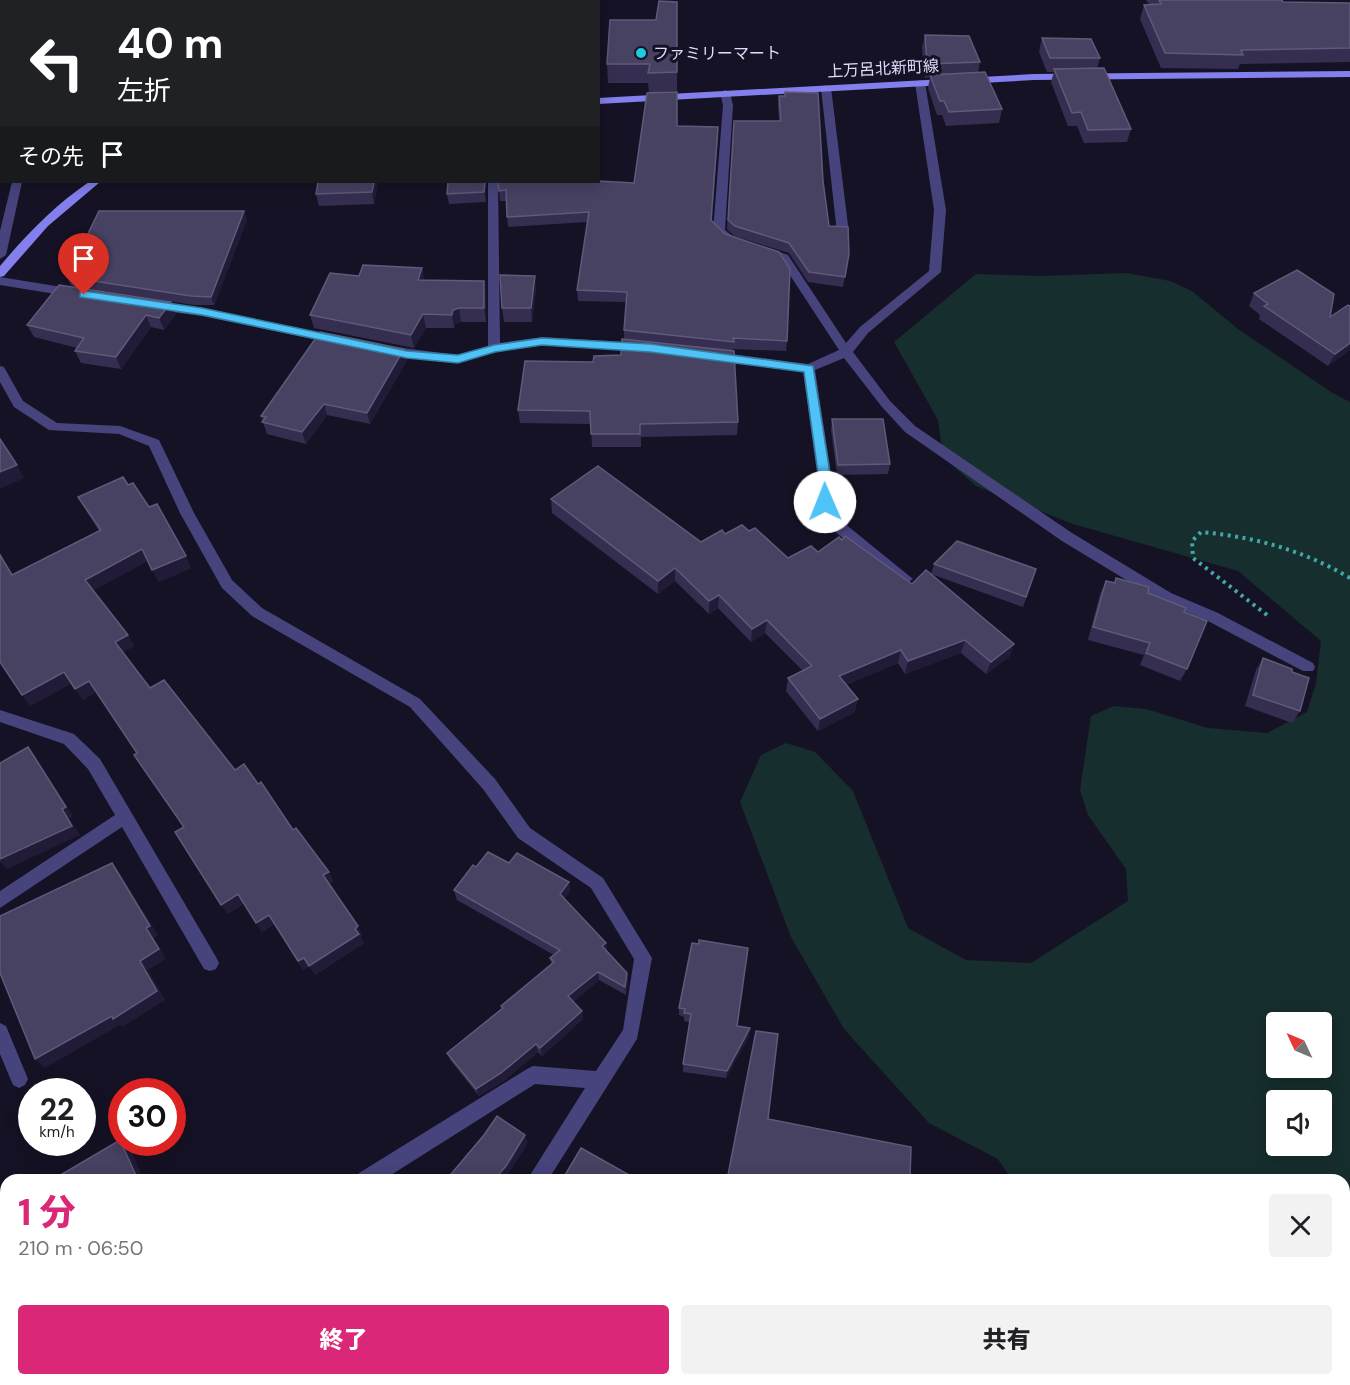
<!DOCTYPE html>
<html lang="ja">
<meta charset="utf-8">
<style>
body{margin:0;font-family:"DM Sans","Noto Sans JP",sans-serif;background:#f2f2f2;color:#202124;height:100vh;display:flex;flex-direction:column;font-size:22px;white-space:nowrap}
*{box-sizing:border-box;margin:0}
p{font-size:20px;color:#757577}
.icon{flex:none;width:33px;height:33px;fill:none;stroke:currentColor;stroke-width:2;stroke-linecap:round;stroke-linejoin:round}
.map{position:relative;flex:1;overflow:hidden}
.sheet{position:absolute;left:0px;top:1174px;width:1350px;height:212px;display:flex;flex-direction:column;background:#fff;border-radius:18px 18px 0 0;box-shadow:0 3px 15px #0003}
.sheet>*{flex:none}
.guide{position:absolute;left:0px;top:0px;width:600px;height:183px;box-shadow:0 3px 15px #0003;background:#202124;color:#fff;overflow:hidden}
.needle{width:39px;rotate:314deg}
.controls{position:absolute;left:1266px;top:1012px;display:grid;gap:12px}
.controls a{display:grid;place-items:center;width:66px;height:66px;border-radius:6px;background:#fff;box-shadow:0 3px 15px #0003;font-size:30px}
.speed{position:absolute;left:18px;top:1078px;display:flex;gap:12px;font-size:30px;font-weight:700;text-align:center}
.speed>*{display:grid;place-content:center;width:78px;height:78px;border-radius:50%;background:#fff;box-shadow:0 3px 15px #0003;line-height:1}
.speed small{font-size:15px;font-weight:400}
.speed .limit{border:9px solid #d22;background:#fff;color:#111}
.pin{position:absolute;display:grid;place-items:center;width:51px;height:51px;color:#fff;margin:-62px -26px;border-radius:50% 50% 50% 0;rotate:-45deg;box-shadow:0 0 6px #0007}
.pin .icon{rotate:45deg}
.me{position:absolute;width:66px;margin:-33px;rotate:359deg;stroke-linejoin:round;filter:drop-shadow(0 0 4px #0008)}
.turn{display:flex;align-items:center;gap:21px;height:126px;padding:0 18px;font-size:27px}
.turn .icon{width:78px;height:78px;stroke-width:2.5}
.turn b{display:block;font-size:42px;line-height:51px}
.then{display:flex;align-items:center;height:57px;padding:0 18px;background:#0003;gap:12px;font-size:22px}
.round{display:grid;place-items:center;flex:none;width:63px;height:63px;border-radius:6px;background:#f2f2f2}
.headline{display:flex;align-items:center;justify-content:space-between;height:102px;padding:0 18px}
h1{font-size:36px;font-weight:800;line-height:45px;color:#db2777}
.cta{display:flex;gap:12px;margin-top:auto;padding:12px 18px}
.cta a{flex:1;height:69px;border-radius:6px;background:#db2777;color:#fff;font-size:24px;font-weight:800;line-height:69px;text-align:center}
.cta a+a{background:#f2f2f2;color:#202124}
.map>svg:first-child{display:block}
.green{fill:#162e2d;fill-rule:evenodd}
.lines{fill:none;stroke-linecap:round;stroke-linejoin:round}
.path{stroke:#40a9a4;stroke-width:4;stroke-dasharray:3 4.5;stroke-linecap:butt}
.minor{fill:#47447d;fill-rule:evenodd}
.tertiary{fill:#47447d;fill-rule:evenodd}
.secondary{fill:#837fed;fill-rule:evenodd}
.trunk{fill:#d46cc7;fill-rule:evenodd}
.wall{fill:#352e50}
.shaded-wall{fill:#211b37}
.building{fill:#474162;stroke:#5f597a;stroke-width:1.5}
.route{fill:#4fc3f7;stroke:#337fa1;stroke-width:1.5}
.poi-dot{fill:#21cae0;stroke:#161225;stroke-width:2}
.labels{text-anchor:middle;stroke-width:6;stroke-linejoin:round;paint-order:stroke}
.far-poi-label{font-size:16px;fill:#dfdbfa;stroke:#161225;text-anchor:start}
.far-street-label{font-size:16px;fill:#dfdbfa;stroke:#161225}
</style>
<div class="map">
<svg width="1350" height="1385" viewBox="0 0 1350 1385">
<rect width="100%" height="100%" fill="#161225"/>
<path class="green" d="M1127 273 1170 281 1192 291 1238 329 1331 392 1350 402V1385H1012L1011 1380H1344V1180H1012L998 1159 929 1123 844 1029 791 937 740 802 761 755 786 743 815 752 853 791 908 928 966 960 1031 963 1128 901 1126 869 1088 815 1080 790 1091 716 1114 706 1146 709 1208 728 1267 733 1307 712 1316 683 1321 641 1238 571 1073 524 976 486 943 457 938 420 894 342 976 274 1041 276ZM1276 1023H1322V1068H1276ZM1276 1101H1322V1146H1276Z"/>
<g class="lines">
<path class="path" d="M1267 615 1193 558 1192 541 1201 532C1255 537 1303 550 1350 578"/>
<g class="minor">
<rect x="530" y="0" width="10" height="2"/>
<path d="M920 80 925 83 946 210 941 272 868 333 853 352 890 401 915 426 1072 533 1171 593 1218 613 1313 663 1315 667 1313 671H1303L1208 621 1161 601 1062 541 905 432 882 407 844 358 815 370 832 480V502L844 523 913 579 906 584 901 583 834 531 818 502V480L803 371 712 359 710 356 716 352 808 364 839 350 780 260 761 252V248H769L788 255 846 343 860 327 929 271 934 210 915 83Z"/>
<path d="M826 85 831 88 849 233 843 236 837 233 821 88Z"/>
<path d="M725 90 730 93 733 105 725 230 739 241 733 244 713 231 723 105 720 93Z"/>
<path d="M488 182H498L500 343 542 337 642 343 646 344V350L542 345 495 352 458 363 383 353V347L387 346 458 355 488 346Z"/>
<path d="M0 277 74 289 80 293 74 297 0 285Z"/>
<path d="M154 302 202 308 337 336 343 340 337 344 202 316 150 309V303Z"/>
<path d="M0 366 4 367 23 401 57 423 120 426 159 440 194 513 232 580 262 608 420 699 495 779 530 828 603 878 652 958 637 1039 548 1180H527L585 1088 535 1084 383 1180H356L359 1173 527 1069 533 1066 596 1071 623 1030 634 959 591 888 518 838 483 789 410 707 252 616 222 588 180 513 149 446 119 434 49 430 14 407 0 382Z"/>
<path d="M0 710 74 734 100 759 216 957 219 963 216 969 210 971 204 969 122 827 0 908V891L115 815 88 769 64 744 0 722Z"/>
<path d="M0 1023 6 1026 28 1079 25 1085 19 1088 13 1085 0 1054Z"/>
<path d="M400 1380H421L419 1385H398Z"/>
</g>
<g class="tertiary">
<path d="M78 0H88L78 2Z"/>
<path d="M12 182H22L6 255 0 259V231Z"/>
</g>
<g class="secondary">
<path d="M1350 71V77L1034 80 598 104V98L1034 74Z"/>
<path d="M89 182H100L48 226 4 276 0 277V266C27 234 55 205 89 182Z"/>
</g>
<g class="trunk">
<path d="M2 0H24L2 3Z"/>
<path d="M180 0H205L179 2Z"/>
<rect x="0" y="18" width="2" height="6"/>
</g>
</g>
<g class="wall">
<path d="M1146 0H1282L1283 2 1350 3V62L1240 64 1238 69 1161 68 1140 19 1144 5 1149 4Z"/>
<path d="M677 2V91L649 93 648 83H608L607 64Z"/>
<path d="M925 35 980 62 978 72 1002 109 999 123 946 126 942 115H937L928 88 930 77 925 78 922 48Z"/>
<path d="M1042 38 1100 58 1097 68 1131 129 1127 142 1084 143 1077 126H1068L1051 82 1054 72H1047L1039 52Z"/>
<path d="M785 92 823 181 829 226 849 254 843 287 808 282 789 253 734 236 727 229 734 121H779L778 105 779 96H785Z"/>
<path d="M677 126 718 137 712 221 787 341 786 351 733 349 738 422 737 435 641 437V447H592L591 424 520 423 518 410 593 362 621 355 624 339V330L626 302 578 301 577 290 587 222 508 227 506 201H500L498 182 634 183Z"/>
<path d="M318 182H378L374 204 319 206 316 194Z"/>
<path d="M448 182H486V202L449 204 447 194Z"/>
<path d="M244 211 247 220 214 305H194L71 286 67 277Z"/>
<path d="M422 268 424 280 486 295V322H461L455 324 454 328H426L414 348 314 328 310 315 359 276Z"/>
<path d="M536 289 532 322H504L502 308Z"/>
<path d="M1254 293 1350 350 1328 366 1259 319 1260 315 1249 306Z"/>
<path d="M171 302 176 314 164 330 151 327 121 369 81 363 75 351 77 348 34 337 27 325Z"/>
<path d="M404 349 407 360 370 424 327 415 306 444 267 434 261 416Z"/>
<path d="M832 419 890 464 888 474 837 475 831 430Z"/>
<path d="M128 485 191 568 159 582 148 561 93 590 128 635 134 646 123 652 150 688 235 770 293 830 329 872 333 881 329 884 362 935 360 937 364 943 315 975 310 966 303 970 274 924 262 932 244 903 228 914 183 827 137 753 96 692 83 700 72 683 30 706 0 662V553L12 575 99 531 85 509 78 497Z"/>
<path d="M551 499 701 542 725 534 749 531 788 558 818 552 912 584 1014 644 1009 657 986 674 961 653 905 674 898 663 846 685 855 712 818 731 786 691 788 678 803 671 765 633 751 642 718 608 709 614 675 581 658 594 552 513Z"/>
<path d="M934 564 1036 569 1023 607 931 574Z"/>
<path d="M1116 578 1184 612 1187 669 1180 681 1140 665 1144 655 1088 640 1100 594 1106 581 1114 583Z"/>
<path d="M1263 658 1292 672 1300 711 1292 723 1245 706 1256 670Z"/>
<path d="M509 863 569 882 570 891 564 899 606 943 607 951 627 973 628 982 626 995 599 980 573 1002 582 1011 583 1019 542 1056 538 1052 504 1081 479 1096 451 1061 447 1053 502 1009 501 1006 551 964 550 958 554 955 457 900 454 890Z"/>
<path d="M692 943 737 1026 749 1036 726 1078 683 1072V1064L690 1022 684 1021V1017L679 1015V1008Z"/>
</g>
<g class="shaded-wall">
<path d="M374 182H378L374 204 372 192Z"/>
<path d="M485 182H486V202L484 192Z"/>
<path d="M244 211 247 220 214 305 211 297Z"/>
<path d="M422 268 424 282 418 280Z"/>
<path d="M535 276 536 289 532 322 531 308Z"/>
<path d="M484 281 486 295V322L484 308Z"/>
<path d="M171 302 176 314 164 330 159 318Z"/>
<path d="M459 308 461 322 455 324 454 328 452 315 453 310Z"/>
<path d="M423 314 426 328 414 348 411 335Z"/>
<path d="M146 315 151 327 121 369 116 357Z"/>
<path d="M1350 343V350L1328 366 1335 354Z"/>
<path d="M404 349 407 360 370 424 367 413Z"/>
<path d="M324 404 327 415 306 444 302 432Z"/>
<path d="M17 465 24 478 0 489V472Z"/>
<path d="M142 549 148 561 91 591 85 580Z"/>
<path d="M186 556 191 568 159 582 152 570Z"/>
<path d="M675 568V581L658 594V581Z"/>
<path d="M719 595 718 608 709 614V601Z"/>
<path d="M767 620 765 633 751 642 752 629Z"/>
<path d="M128 635 134 646 122 653 115 642Z"/>
<path d="M965 640 961 653 905 674 908 661Z"/>
<path d="M1014 644 1009 657 986 674 991 662Z"/>
<path d="M901 650 898 663 837 689 839 676Z"/>
<path d="M64 672 72 683 30 706 22 695Z"/>
<path d="M89 681 96 692 83 700 75 689Z"/>
<path d="M858 699 855 712 818 731 820 719Z"/>
<path d="M28 747 36 757 73 816 69 819 80 835 7 869 0 862V859L62 809Z"/>
<path d="M112 863 120 874 158 935 154 938 166 959 148 970 165 1000 122 1027 120 1025 45 1068 35 1059 146 928Z"/>
<path d="M329 872 333 881 328 885 323 875Z"/>
<path d="M569 882 570 891 561 903 560 894Z"/>
<path d="M238 894 244 903 228 914 221 905Z"/>
<path d="M269 915 274 924 262 932 256 923Z"/>
<path d="M358 926 362 935 360 937 364 943 315 975 309 966Z"/>
<path d="M606 943 607 952 602 946Z"/>
<path d="M304 958 310 966 303 970 298 961Z"/>
<path d="M598 972 599 980 570 1005 568 996Z"/>
<path d="M627 973 628 982 626 995 625 987Z"/>
<path d="M582 1011 583 1019 542 1056 540 1048Z"/>
<path d="M750 1028 749 1036 726 1078 727 1071Z"/>
<path d="M536 1044 538 1052 504 1081 479 1096 476 1089Z"/>
<path d="M525 1135 528 1143 509 1173 503 1180H494Z"/>
<path d="M120 1140 122 1141V1143H124L130 1148 144 1180H138Z"/>
<path d="M0 1356 6 1369V1380H10L3 1385H0Z"/>
<path d="M77 1380H97L86 1385 74 1381Z"/>
<rect x="211" y="1380" width="9" height="5"/>
<path d="M303 1380H310L309 1381 311 1385H307Z"/>
</g>
<g class="building">
<path d="M1159 0H1282L1283 2 1350 3V48L1241 50 1243 55 1165 53 1144 5 1161 4Z"/>
<path d="M659 1 677 2V72L648 73 650 64H607L610 20H656Z"/>
<path d="M925 35 969 36 980 62 927 64Z"/>
<path d="M1042 38 1091 39 1100 58H1050Z"/>
<path d="M1104 68 1131 129 1088 130 1081 112 1072 113 1054 69Z"/>
<path d="M985 72 1002 109 949 112 944 101H940L930 75Z"/>
<path d="M677 92V126L718 127 711 220 725 234 779 252 790 269 787 341 733 338 734 342 624 330 627 292 577 290 589 212 507 217 506 190 499 191 498 182 598 181 634 183 647 93Z"/>
<path d="M785 92 818 93 823 181 829 226 848 227 849 254 845 277 809 272 789 243 735 226 728 220 734 121H781L779 96H785Z"/>
<path d="M318 182H374L372 192 316 194Z"/>
<path d="M448 182H485L484 192 447 194Z"/>
<path d="M99 211H244L211 297 191 296 67 277Z"/>
<path d="M363 265 422 268 418 280 484 281V308H459L453 310 452 315 423 314 411 335 310 315 330 273 359 276Z"/>
<path d="M1297 270 1334 294 1330 317 1348 305 1350 306V343L1335 354 1264 306 1268 304 1254 293Z"/>
<path d="M500 275 535 276 531 308H502Z"/>
<path d="M59 285 171 302 159 318 146 315 116 357 75 351 84 338 27 325Z"/>
<path d="M320 332 404 349 367 413 324 404 302 432 262 422 266 417 261 416Z"/>
<path d="M622 339 734 351 738 422 640 424V434H591L590 411 518 410 525 361 593 362 594 356 621 355Z"/>
<path d="M832 419H883L890 464 838 465Z"/>
<path d="M0 439 17 465 0 472Z"/>
<path d="M598 466 701 542 722 530 725 534 742 525 749 531 755 528 788 558 811 546 818 552 839 537 842 540 845 536 912 584 926 570 1014 644 991 662 965 640 908 661 901 650 839 676 858 699 820 719 788 678 812 666 767 620 752 629 719 595 709 601 675 568 658 581 551 499Z"/>
<path d="M123 477 128 485 133 483 149 507 157 504 186 556 152 570 142 549 85 580 128 635 115 642 150 688 164 680 235 770 244 764 258 784 261 782 293 830 296 828 329 872 323 875 358 926 355 929 359 934 309 966 304 958 298 961 269 915 256 923 238 894 221 905 175 832 184 827 134 755 137 753 89 681 75 689 64 672 22 695 0 662V555L12 575 101 530 78 497Z"/>
<path d="M957 541 1036 569 1026 597 934 564Z"/>
<path d="M1116 578 1149 587 1148 593 1186 608 1184 612 1207 621 1187 669 1146 653 1150 643 1093 627 1106 581 1115 583Z"/>
<path d="M1263 658 1292 669V672L1309 678 1300 711 1253 695Z"/>
<path d="M28 747 66 807 62 809 72 826 0 859V763Z"/>
<path d="M488 852 509 863 517 853 569 882 560 894 606 943 602 946 627 973 625 987 598 972 568 996 582 1011 540 1048 536 1044 501 1073 476 1089 447 1053 503 1008 501 1006 554 962 550 958 560 950 454 890 473 865 476 867Z"/>
<path d="M112 863 150 926 146 928 159 949 140 961 157 991 113 1019 112 1016 35 1059 0 973V916Z"/>
<path d="M699 940 748 948 737 1026 750 1028 727 1071 683 1064 691 1014 684 1013 685 1009 679 1008 692 943 699 944Z"/>
<path d="M756 1031 778 1034 768 1119 911 1147 910 1180H727Z"/>
<path d="M497 1116 525 1135 506 1166 494 1180H446L484 1135Z"/>
<path d="M120 1140 138 1180H52Z"/>
<path d="M581 1148 638 1180H562Z"/>
<rect x="101" y="1380" width="110" height="5"/>
<path d="M229 1380H303L307 1385H233Z"/>
<path d="M753 1380H954L956 1385H754Z"/>
</g>
<path class="route" d="M84 291 202 308 407 351 458 355 494 345 542 338 650 344 813 366 831 480V502L825 506 819 502V480L804 372 650 352 542 345 495 352 458 363 407 358 202 315 80 297V292Z"/>
<circle class="poi-dot" cx="641" cy="53" r="6"/>
<g class="labels">
<g class="far-poi-label">
<text x="653" y="59">ファミリーマート</text>
</g>
<g class="far-street-label">
<text transform="translate(883 68) rotate(-3)" y="6">上万呂北新町線</text>
</g>
</g>
</svg>
<div class="controls">
<a><svg class="needle" viewBox="-14 -14 28 28"><path d="M0-13l5 13h-10z" fill="#e53935"/><path d="M0 13l5-13h-10z" fill="#757577"/></svg></a>
<a><svg class="icon" aria-label="sound" viewBox="0 0 24 24"><path d="M4 9h4l5-4v14l-5-4H4zM17 9q2 3 0 6"/></svg></a>
</div>
<div class="speed"><div>22<small>km/h</small></div><div class="limit">30</div></div>
<div class="pin" style="left:84px;top:295px;background:#d93025"><svg class="icon" aria-label="arrive" viewBox="0 0 24 24"><path d="M6 21V4h12l-3 4 3 4H6"/></svg></div>
<svg class="me" style="left:825px;top:502px" viewBox="-20 -20 40 40"><circle r="19" fill="#fff"/><path d="M0-13L10 11 0 6-10 11z" fill="#4fc3f7"/></svg>
<div class="guide">
<div class="turn"><svg class="icon" aria-label="left" viewBox="0 0 24 24"><path d="M17 20v-9H6M10 6l-5 5 5 5"/></svg><div><b>40 m</b>左折</div></div>
<div class="then">その先<svg class="icon" aria-label="arrive" viewBox="0 0 24 24"><path d="M6 21V4h12l-3 4 3 4H6"/></svg></div>
</div>
<section class="sheet">
<div class="headline"><div><h1>1 分</h1><p>210 m · 06:50</p></div><a class="round"><svg class="icon" aria-label="close" viewBox="0 0 24 24"><path d="M6 6l12 12M18 6L6 18"/></svg></a></div>
<div class="cta"><a>終了</a><a>共有</a></div>
</section>
</div>
